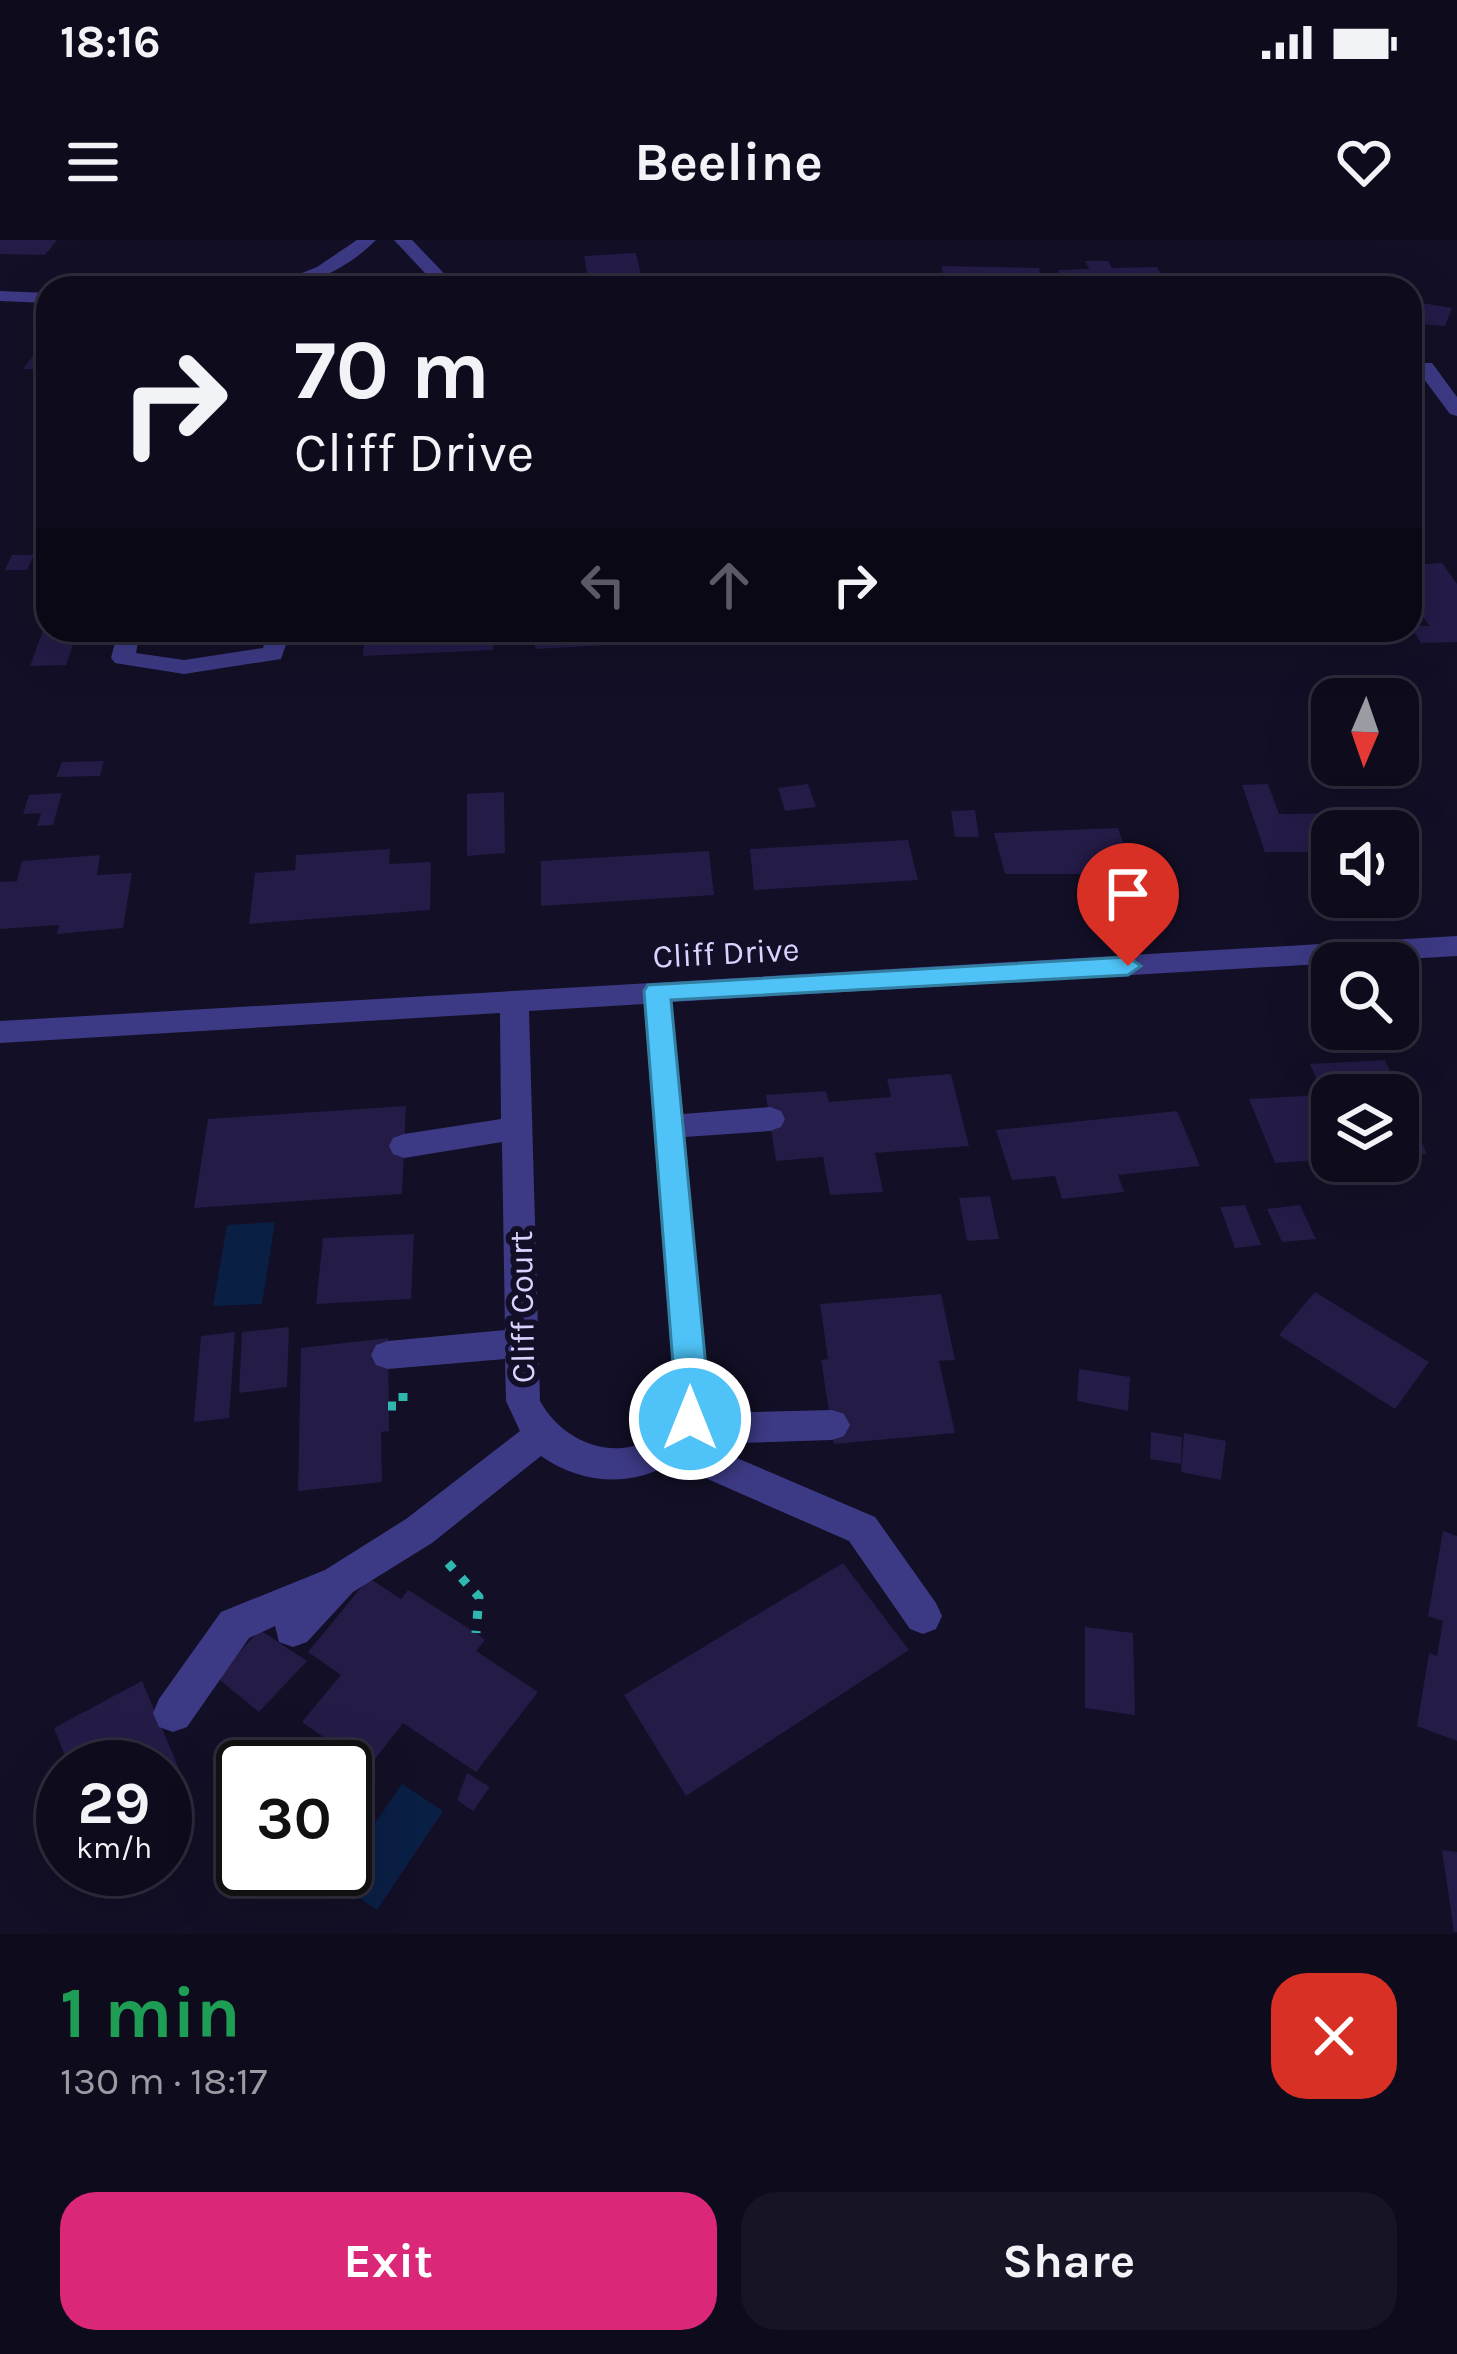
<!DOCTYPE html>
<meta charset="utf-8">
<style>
body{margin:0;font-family:Karla,sans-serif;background:#171425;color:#f1f3f6;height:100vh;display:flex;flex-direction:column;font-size:45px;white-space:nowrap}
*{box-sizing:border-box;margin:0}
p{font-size:39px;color:#9b9ba3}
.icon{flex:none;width:66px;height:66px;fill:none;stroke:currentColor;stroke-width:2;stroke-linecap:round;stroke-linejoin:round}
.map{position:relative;height:1694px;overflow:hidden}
.drawer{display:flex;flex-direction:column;background:#0e0b1c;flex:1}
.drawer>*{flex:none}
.hud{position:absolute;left:36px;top:36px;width:1386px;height:366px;border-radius:36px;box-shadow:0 12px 48px #0002,0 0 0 3px #2e2b3b;background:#0e0b1c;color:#f1f3f6;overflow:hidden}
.needle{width:78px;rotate:182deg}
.buttons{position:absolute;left:1311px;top:438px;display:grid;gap:24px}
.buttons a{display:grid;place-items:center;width:108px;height:108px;border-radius:24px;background:#0e0b1c;box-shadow:0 12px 48px #0002,0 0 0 3px #2e2b3b;font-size:60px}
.speed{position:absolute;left:36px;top:1500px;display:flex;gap:24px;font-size:60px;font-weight:700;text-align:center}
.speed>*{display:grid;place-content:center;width:156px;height:156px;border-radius:50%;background:#0e0b1c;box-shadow:0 12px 48px #0002,0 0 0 3px #2e2b3b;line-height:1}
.speed small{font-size:30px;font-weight:400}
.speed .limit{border:6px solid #111;border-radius:18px;background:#fff;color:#111}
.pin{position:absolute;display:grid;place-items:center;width:102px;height:102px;color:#fff;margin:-123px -51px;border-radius:50% 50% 50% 0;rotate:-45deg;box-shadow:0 0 12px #0007}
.pin .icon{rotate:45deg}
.me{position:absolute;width:132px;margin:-66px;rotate:0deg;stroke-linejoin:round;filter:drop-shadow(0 0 9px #0008)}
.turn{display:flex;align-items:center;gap:42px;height:252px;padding:0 60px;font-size:54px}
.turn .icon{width:156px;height:156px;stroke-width:2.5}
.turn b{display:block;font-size:84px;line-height:102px}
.lanes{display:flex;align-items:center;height:114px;padding:0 60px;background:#0003;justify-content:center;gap:60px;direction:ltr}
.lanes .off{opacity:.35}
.round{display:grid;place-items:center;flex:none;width:126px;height:126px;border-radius:36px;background:#171425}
.head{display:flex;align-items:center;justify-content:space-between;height:204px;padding:0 60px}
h1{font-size:72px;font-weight:700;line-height:90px;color:#1e9e55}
.cta{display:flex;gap:24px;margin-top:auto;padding:24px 60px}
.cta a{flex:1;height:138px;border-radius:36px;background:#db2777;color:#fff;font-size:48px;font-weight:700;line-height:138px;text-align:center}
.cta a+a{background:#171425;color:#f1f3f6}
.status{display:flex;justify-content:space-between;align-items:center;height:84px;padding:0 60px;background:#0e0b1c;direction:ltr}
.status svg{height:33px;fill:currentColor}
header{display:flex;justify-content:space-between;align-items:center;height:156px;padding:0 60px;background:#0e0b1c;font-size:54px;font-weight:700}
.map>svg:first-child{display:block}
.water{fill:#0a1f44}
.building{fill:#241b47}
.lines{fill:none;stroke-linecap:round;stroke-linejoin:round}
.path{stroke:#2fb8b0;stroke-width:9;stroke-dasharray:8 12;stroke-linecap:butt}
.minor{fill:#3d3a85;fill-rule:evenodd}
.route{fill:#4fc3f7;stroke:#337fa1;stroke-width:3}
.labels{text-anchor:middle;stroke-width:12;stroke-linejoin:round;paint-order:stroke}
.street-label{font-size:33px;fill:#d9d4ff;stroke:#130f26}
</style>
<div class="status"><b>18:16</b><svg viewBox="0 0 49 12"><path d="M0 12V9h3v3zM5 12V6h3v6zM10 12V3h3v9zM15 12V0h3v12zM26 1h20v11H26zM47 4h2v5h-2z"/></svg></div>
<header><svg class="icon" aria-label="menu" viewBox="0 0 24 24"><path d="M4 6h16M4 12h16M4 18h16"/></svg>Beeline<svg class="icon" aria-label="heart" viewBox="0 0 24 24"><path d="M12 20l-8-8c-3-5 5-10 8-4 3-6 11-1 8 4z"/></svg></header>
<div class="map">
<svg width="1457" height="1694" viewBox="0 0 1457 1694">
<rect width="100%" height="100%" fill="#130f26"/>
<g class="water">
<path d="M275 982 262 1064 213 1066 227 985Z"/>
<path d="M402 1544 443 1571 377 1670 335 1641Z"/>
</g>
<g class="building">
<path d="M0 0H57L45 15 0 14Z"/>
<path d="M636 13 641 35 655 34 658 46 590 48 584 16Z"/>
<path d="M1085 21H1108L1112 28 1157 27 1168 45 1065 48 1058 30 1089 29Z"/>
<path d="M942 26 1039 28 1043 47 944 45Z"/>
<path d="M1222 33 1279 42 1300 43 1297 48H1214Z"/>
<path d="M1410 61 1452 68 1445 86 1410 83Z"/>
<path d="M39 108H48V130L23 129Z"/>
<path d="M12 315H34L27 330H5Z"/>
<path d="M1442 323 1457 344V402L1421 403 1411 386H1430L1410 361V325Z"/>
<path d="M78 390 66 425 30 426 43 391Z"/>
<path d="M385 390H493V410L363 416 365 391Z"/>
<path d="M536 390H660L663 402 535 409Z"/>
<path d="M683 390H811L812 394 685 401Z"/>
<path d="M104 521 100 536 56 537 62 522Z"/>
<path d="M808 544 816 567 785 571 778 548Z"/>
<path d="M1268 544 1279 574 1392 573 1411 618H1398V591H1332V619H1313L1310 612H1265L1242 545Z"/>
<path d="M504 552 505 613 467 616V554Z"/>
<path d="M62 553 53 585 37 586 41 573 23 574 29 555Z"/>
<path d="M975 570 979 597H955L951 571Z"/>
<path d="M1118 588 1130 623 1101 625 1104 634H1005L994 593Z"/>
<path d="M908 600 918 640 754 650 750 609Z"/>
<path d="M390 609 389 624 431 622 430 670 249 684 255 633 295 630 296 615Z"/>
<path d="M709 611 714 655 541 666V621Z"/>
<path d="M100 615 97 635 132 633 123 688 57 694 59 685 0 689V642L17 641 22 621Z"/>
<path d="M1385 820 1427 914 1398 916V855H1332V919L1275 923 1249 859 1323 855 1310 824Z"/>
<path d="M951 834 969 906 875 913 883 952 830 955 823 917 776 921 766 855 826 851 829 862 891 857 887 839Z"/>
<path d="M406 866 402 954 194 968 208 879Z"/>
<path d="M1177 871 1200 926 1118 935 1124 952 1062 959 1055 936 1012 940 996 890Z"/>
<path d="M990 956 999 999 967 1001 959 958Z"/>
<path d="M1245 965 1261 1005 1235 1008 1220 967Z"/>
<path d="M1300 965 1316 999 1282 1002 1267 969Z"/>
<path d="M414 994 411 1059 316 1064 323 998Z"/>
<path d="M1315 1052 1429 1122 1395 1169 1279 1095Z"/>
<path d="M941 1054 955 1120 939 1121 955 1193 834 1204 821 1120 828 1119 820 1064Z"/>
<path d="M289 1087 287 1147 239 1153 242 1092Z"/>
<path d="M235 1092 229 1178 194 1182 201 1096Z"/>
<path d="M388 1098 389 1191 381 1192 382 1242 298 1251 301 1108Z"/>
<path d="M1079 1129 1130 1137 1128 1171 1077 1161Z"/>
<path d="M1151 1192 1182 1197 1181 1224 1150 1219Z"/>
<path d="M1184 1193 1226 1201 1221 1240 1181 1232Z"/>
<path d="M1443 1291 1457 1296V1501L1417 1486 1429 1413 1437 1416 1443 1381 1428 1376Z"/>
<path d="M843 1323 909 1410 686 1556 624 1455Z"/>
<path d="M369 1338 401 1359 408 1350 476 1393 485 1400 476 1411 538 1452 476 1532 403 1483 368 1528 302 1482 341 1435 308 1412Z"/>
<path d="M1085 1387 1133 1393 1135 1475 1085 1468Z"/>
<path d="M260 1390 307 1421 259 1472 216 1437Z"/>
<path d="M142 1441 184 1541 165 1553V1527H69L54 1488Z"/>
<path d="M467 1533 490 1547 473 1571 457 1560Z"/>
<path d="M1442 1610 1457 1612V1692H1454Z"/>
</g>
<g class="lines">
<g class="path">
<path d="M388 1166H403V1151"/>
<path d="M448 1323 479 1357 476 1393"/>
</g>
<g class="minor">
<path d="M357 0H376C346 30 307 48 264 48L317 27Z"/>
<path d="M394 0H412L458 48H439Z"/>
<path d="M0 51 48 53V63L0 61Z"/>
<path d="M1418 123H1432L1457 157V176L1450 174 1418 131Z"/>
<path d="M118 390H140L136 413 184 420 263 408 269 390H291L281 419 184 434 115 423 111 418Z"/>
<path d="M1457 696V716L672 762 683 874 770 867 781 871 785 879 781 887 770 891 685 897 709 1173 832 1170 844 1174 850 1185 844 1196 832 1200 704 1204 875 1277 936 1363 942 1376 936 1389 923 1394 910 1389 849 1301 671 1223C630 1248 581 1244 541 1216L432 1303 353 1352 307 1402 293 1407 279 1402 275 1386 249 1398 187 1487 173 1492 159 1487 153 1473 159 1459 221 1372 325 1330 406 1279 520 1191 506 1161 505 1119 388 1129 376 1125 371 1115 376 1105 388 1101 505 1090 502 902 404 918 393 914 389 906 393 898 404 894 501 879 500 773 0 803V781ZM644 764 676 1169C646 1231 568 1213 540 1161L529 771Z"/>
</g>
</g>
<path class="route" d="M1128 717 1141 726 1128 735 671 760 709 1159 701 1189H678L644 751 648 745Z"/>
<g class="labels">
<g class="street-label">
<text transform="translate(726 712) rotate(-3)" y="12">Cliff Drive</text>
<text transform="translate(521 1067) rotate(-91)" y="12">Cliff Court</text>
</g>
</g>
</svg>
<div class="buttons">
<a><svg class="needle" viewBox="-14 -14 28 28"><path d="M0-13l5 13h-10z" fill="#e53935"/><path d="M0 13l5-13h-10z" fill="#9b9ba3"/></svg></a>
<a><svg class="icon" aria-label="sound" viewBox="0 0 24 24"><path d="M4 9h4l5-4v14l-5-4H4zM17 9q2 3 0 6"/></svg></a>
<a><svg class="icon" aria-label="search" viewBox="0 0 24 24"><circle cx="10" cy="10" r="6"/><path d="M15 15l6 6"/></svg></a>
<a><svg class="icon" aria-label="layers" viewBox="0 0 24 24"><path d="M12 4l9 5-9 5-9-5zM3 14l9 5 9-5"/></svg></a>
</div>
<div class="speed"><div>29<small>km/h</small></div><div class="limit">30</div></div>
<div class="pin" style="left:1128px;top:726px;background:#d93025"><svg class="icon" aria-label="arrive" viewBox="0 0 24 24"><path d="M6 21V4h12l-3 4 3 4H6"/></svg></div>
<svg class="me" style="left:690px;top:1179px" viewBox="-20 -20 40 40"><circle r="17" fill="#4fc3f7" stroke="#fff" stroke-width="3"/><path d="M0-11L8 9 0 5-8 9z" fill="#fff"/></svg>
<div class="hud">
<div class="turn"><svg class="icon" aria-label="right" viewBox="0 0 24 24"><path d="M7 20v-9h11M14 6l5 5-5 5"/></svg><div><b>70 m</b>Cliff Drive</div></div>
<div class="lanes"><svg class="icon off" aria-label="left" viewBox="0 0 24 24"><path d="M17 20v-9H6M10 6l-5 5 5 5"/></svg><svg class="icon off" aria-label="ahead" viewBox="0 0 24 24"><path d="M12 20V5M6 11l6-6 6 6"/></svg><svg class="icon" aria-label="right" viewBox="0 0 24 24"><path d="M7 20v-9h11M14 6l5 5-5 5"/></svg></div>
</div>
</div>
<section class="drawer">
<div class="head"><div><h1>1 min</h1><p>130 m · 18:17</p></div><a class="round" style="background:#d93025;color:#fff"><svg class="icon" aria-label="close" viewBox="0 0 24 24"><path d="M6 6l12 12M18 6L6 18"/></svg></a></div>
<div class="cta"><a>Exit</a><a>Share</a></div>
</section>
